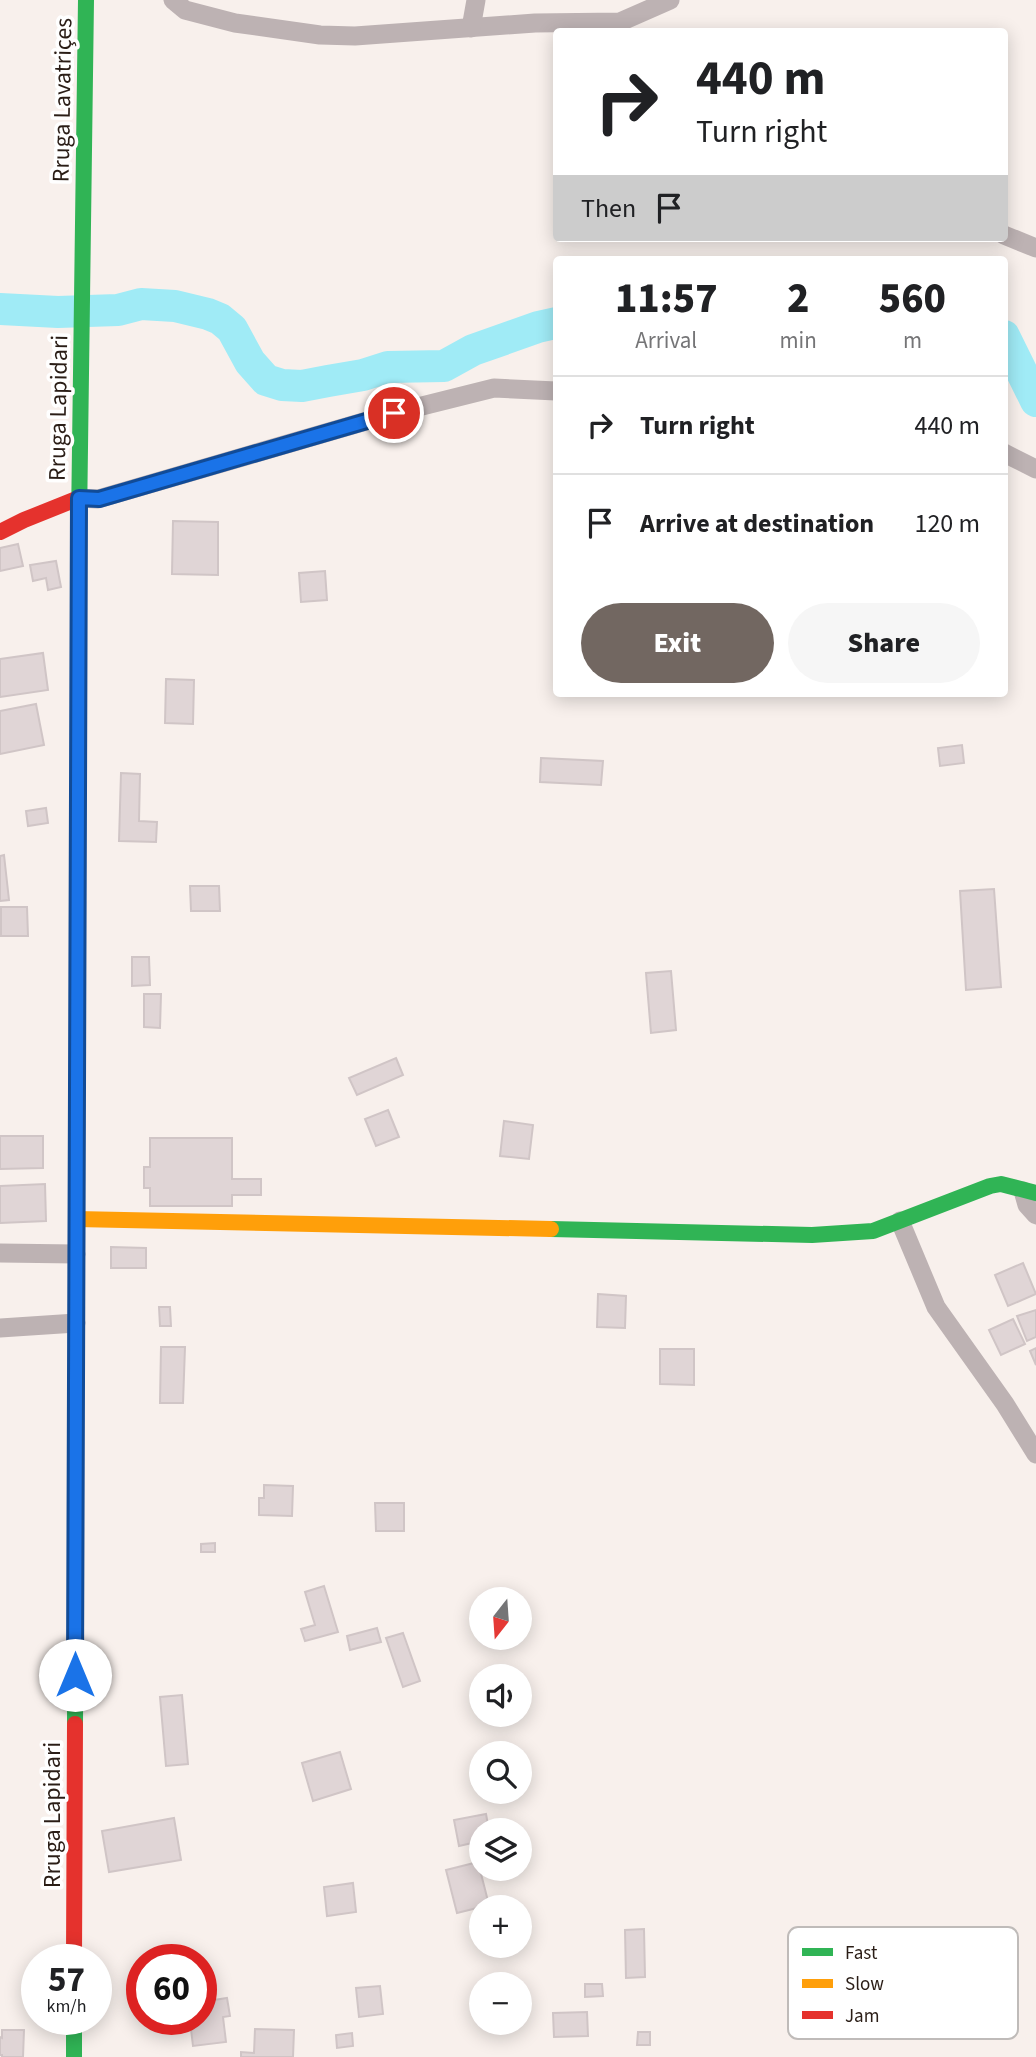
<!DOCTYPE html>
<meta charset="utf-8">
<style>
body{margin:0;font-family:"Source Sans 3",sans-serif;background:#f6f6f6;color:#202124;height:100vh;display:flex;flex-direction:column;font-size:26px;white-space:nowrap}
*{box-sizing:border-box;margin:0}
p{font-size:23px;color:#757577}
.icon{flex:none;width:38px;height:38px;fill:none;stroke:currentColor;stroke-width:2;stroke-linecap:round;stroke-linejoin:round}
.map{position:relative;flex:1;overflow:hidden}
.details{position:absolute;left:553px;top:256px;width:455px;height:441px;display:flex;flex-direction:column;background:#fff;border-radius:7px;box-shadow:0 4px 18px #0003}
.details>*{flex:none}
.top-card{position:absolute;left:553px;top:28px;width:455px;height:214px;border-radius:7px;box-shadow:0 4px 18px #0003;background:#fff;color:#202124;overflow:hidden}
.needle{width:46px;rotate:197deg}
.fabs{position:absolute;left:469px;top:1587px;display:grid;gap:14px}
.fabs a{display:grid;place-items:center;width:63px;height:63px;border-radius:50%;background:#fff;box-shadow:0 4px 18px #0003;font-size:35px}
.speed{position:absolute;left:21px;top:1944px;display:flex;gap:14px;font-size:35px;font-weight:700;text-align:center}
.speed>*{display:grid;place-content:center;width:91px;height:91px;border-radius:50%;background:#fff;box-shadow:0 4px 18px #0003;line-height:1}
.speed small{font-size:18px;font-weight:400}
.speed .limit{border:10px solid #d22;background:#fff;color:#111}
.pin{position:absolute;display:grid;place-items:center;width:60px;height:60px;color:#fff;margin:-30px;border:4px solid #fff;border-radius:50%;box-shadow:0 2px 7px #0007}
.me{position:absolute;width:77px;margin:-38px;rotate:0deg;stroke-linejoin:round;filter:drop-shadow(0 0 5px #0008)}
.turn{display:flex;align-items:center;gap:24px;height:147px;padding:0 28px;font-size:32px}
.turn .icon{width:91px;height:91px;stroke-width:2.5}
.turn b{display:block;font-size:49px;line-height:60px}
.then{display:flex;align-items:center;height:66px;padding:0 28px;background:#0003;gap:14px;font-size:26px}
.eta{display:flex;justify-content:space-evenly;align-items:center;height:119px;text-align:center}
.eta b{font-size:42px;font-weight:800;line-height:49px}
.action{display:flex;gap:14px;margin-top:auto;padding:14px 28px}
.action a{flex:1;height:80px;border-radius:42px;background:#726761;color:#fff;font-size:28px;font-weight:800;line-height:80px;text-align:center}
.action a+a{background:#f6f6f6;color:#202124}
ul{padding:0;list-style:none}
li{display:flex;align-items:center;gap:21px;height:98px;padding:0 28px;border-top:2px solid #e0e0e0}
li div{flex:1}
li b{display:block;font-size:26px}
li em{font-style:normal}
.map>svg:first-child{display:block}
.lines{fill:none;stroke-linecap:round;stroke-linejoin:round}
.river{stroke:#a0ebf6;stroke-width:32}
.building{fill:#e0d5d6;stroke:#d0c5c6;stroke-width:2}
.street{stroke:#bdb2b3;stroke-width:19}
.fast{stroke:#30b455;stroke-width:16}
.slow{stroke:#ff9f0a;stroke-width:16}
.jam{stroke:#e5322d;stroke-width:16}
.route-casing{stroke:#114b97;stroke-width:18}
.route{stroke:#1a73e8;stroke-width:12}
.labels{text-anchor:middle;stroke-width:7;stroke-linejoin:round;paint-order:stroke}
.street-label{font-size:24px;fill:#2a1d16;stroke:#fff}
.key{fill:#fff;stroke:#bfbbb9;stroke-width:2}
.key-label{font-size:19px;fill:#2a1d16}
</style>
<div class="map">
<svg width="1036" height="2057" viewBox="0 0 1036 2057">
<rect width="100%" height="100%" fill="#f8f0ec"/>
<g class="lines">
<g class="river">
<path d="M0 309 58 312 118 310 141 304 175 306 208 314 220 319 232 329 250 362 266 380 282 385 302 386 328 381 363 375 388 367 444 366 473 350 538 327 556 323"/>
<path d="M1004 336 1036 401"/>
</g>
</g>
<g class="building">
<path d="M173 521 218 522V575L172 574Z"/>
<path d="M18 544 23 566 0 571V548Z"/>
<path d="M56 561 61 587 48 590 46 578 33 581 30 565Z"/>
<path d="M325 571 327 600 301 602 299 573Z"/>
<path d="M43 653 48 690 0 697V659Z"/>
<path d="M166 679 194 680 193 724 165 723Z"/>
<path d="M36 704 44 745 0 754V711Z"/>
<path d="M962 745 964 763 940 766 938 748Z"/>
<path d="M541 758 603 761 601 785 540 782Z"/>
<path d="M121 773 140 774 139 821 157 822 156 842 119 841Z"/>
<path d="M46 808 48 823 28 826 26 811Z"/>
<path d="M4 855 9 900 0 901V856Z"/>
<path d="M190 886H219L220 911H191Z"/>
<path d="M994 889 1001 987 966 990 960 891Z"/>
<path d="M1 907H27L28 936H1Z"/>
<path d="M132 957H149L150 985 132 986Z"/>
<path d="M671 971 676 1030 651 1033 646 973Z"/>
<path d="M144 994H161L160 1028 144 1027Z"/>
<path d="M396 1058 403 1075 357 1095 349 1078Z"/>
<path d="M388 1110 399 1137 376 1146 365 1119Z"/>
<path d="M504 1121 533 1125 529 1159 500 1156Z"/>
<path d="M0 1136H43V1168L0 1169Z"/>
<path d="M150 1138H232V1179H261V1195H232V1206H150V1188H144V1167H150Z"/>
<path d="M45 1184 46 1221 0 1223V1186Z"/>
<path d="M111 1247 146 1248V1268H111Z"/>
<path d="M1023 1263 1036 1294 1008 1306 995 1275Z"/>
<path d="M598 1294 626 1296 625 1328 597 1327Z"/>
<path d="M159 1307H170L171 1326H160Z"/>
<path d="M1036 1310V1337L1027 1341 1017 1316Z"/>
<path d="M1013 1319 1025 1344 1001 1355 989 1330Z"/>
<path d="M161 1347H185L183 1403H160Z"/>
<path d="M1036 1348V1365L1030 1351Z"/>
<path d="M660 1349H694V1385L660 1384Z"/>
<path d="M264 1485 293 1486 292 1516 259 1515V1498H264Z"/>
<path d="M375 1503H404V1531H376Z"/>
<path d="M215 1543V1552H201V1544Z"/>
<path d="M324 1586 338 1632 305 1641 301 1629 315 1625 305 1592Z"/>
<path d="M377 1628 381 1642 350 1650 347 1636Z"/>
<path d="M403 1633 420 1681 403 1687 386 1638Z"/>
<path d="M182 1695 188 1764 166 1766 160 1697Z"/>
<path d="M340 1752 351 1789 313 1801 302 1763Z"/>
<path d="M486 1814 489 1830H481V1841L459 1846 454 1820Z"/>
<path d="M174 1818 181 1860 109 1872 102 1831Z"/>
<path d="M478 1862 489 1905 457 1913 446 1870Z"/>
<path d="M353 1883 356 1912 327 1916 324 1887Z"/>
<path d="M644 1929 645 1977 626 1978 625 1930Z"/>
<path d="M585 1984H602L603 1996 585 1997Z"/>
<path d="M380 1986 383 2014 359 2017 356 1988Z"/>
<path d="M227 1998 230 2016 223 2017 226 2042 193 2046 190 2021 183 2022 182 2020H201V2002Z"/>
<path d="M587 2012 588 2036 554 2037 553 2013Z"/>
<path d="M255 2029 294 2030 293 2057H241V2052L254 2053Z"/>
<path d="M2 2030H24L23 2057H2V2055H0V2037L2 2038Z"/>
<path d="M638 2032H650V2045H637Z"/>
<path d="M352 2033 353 2046 337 2048 336 2035Z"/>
</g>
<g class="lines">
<g class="street">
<path d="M173 0 185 10 235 23 320 35 355 36 535 23 620 22 670 0"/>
<path d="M471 28 476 0"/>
<path d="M1004 235 1036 248"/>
<path d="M1004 453 1036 469"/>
<path d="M79 498 98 499 394 413 494 388 556 391"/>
<path d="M1023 1191 1027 1205 1036 1215"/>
<path d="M900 1221 936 1307 1005 1404 1036 1454"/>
<path d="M0 1253 76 1254"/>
<path d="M0 1328 76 1323"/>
</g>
<g class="fast">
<path d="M79 523 86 0"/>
<path d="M551 1229 812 1235 873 1231 990 1186 1001 1184 1036 1193"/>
<path d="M75 1724 78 786"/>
<path d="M74 2020V2057"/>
</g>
<g class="slow">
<path d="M78 786 79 523"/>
<path d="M76 1219 551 1229"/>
</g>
<g class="jam">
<path d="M0 532 24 520 79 498"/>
<path d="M74 1960 75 1724"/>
</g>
</g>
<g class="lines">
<defs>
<path id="route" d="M75 1675 79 498 99 499 394 413"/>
</defs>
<use href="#route" class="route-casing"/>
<use href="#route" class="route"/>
</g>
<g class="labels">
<g class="street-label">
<text transform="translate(62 100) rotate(-89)" y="8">Rruga Lavatriçes</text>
<text transform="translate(58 408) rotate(-89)" y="8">Rruga Lapidari</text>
<text transform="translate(52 1815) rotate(-90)" y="8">Rruga Lapidari</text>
</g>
</g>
<rect x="788" y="1927" width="230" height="112" rx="10" class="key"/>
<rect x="802" y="1948" width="31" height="8" fill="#30b455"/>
<rect x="802" y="1979" width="31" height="9" fill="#ff9f0a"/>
<rect x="802" y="2011" width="31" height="8" fill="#e5322d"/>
<g class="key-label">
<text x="845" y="1959">Fast</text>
<text x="845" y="1990">Slow</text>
<text x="845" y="2022">Jam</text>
</g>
</svg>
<div class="fabs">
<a><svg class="needle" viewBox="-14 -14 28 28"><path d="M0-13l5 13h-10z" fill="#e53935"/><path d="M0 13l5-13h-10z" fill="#757577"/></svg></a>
<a><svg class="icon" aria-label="sound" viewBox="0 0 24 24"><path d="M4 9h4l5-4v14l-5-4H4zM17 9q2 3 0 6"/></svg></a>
<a><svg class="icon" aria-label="search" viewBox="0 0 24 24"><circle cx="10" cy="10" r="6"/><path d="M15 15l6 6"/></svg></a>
<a><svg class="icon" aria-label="layers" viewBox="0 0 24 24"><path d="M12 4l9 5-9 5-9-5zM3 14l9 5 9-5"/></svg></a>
<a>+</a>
<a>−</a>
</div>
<div class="speed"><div>57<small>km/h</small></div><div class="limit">60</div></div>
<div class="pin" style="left:394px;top:413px;background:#d93025"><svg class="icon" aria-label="arrive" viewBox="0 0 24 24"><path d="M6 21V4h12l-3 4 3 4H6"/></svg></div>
<svg class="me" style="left:75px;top:1675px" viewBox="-20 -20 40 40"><circle r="19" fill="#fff"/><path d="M0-13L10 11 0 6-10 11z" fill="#1a73e8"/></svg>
<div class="top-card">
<div class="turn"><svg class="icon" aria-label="right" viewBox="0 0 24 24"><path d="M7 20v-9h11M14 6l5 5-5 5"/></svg><div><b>440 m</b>Turn right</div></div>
<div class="then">Then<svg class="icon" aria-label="arrive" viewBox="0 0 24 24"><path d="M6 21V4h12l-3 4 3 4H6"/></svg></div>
</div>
<section class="details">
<div class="eta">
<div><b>11:57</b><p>Arrival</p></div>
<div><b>2</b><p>min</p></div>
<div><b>560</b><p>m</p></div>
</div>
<ul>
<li><svg class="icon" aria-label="right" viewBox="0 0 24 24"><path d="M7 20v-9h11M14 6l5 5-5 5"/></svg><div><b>Turn right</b></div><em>440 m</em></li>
<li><svg class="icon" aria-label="arrive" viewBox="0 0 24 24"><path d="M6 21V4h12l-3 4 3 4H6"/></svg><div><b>Arrive at destination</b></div><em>120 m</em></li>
</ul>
<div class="action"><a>Exit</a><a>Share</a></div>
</section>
</div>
